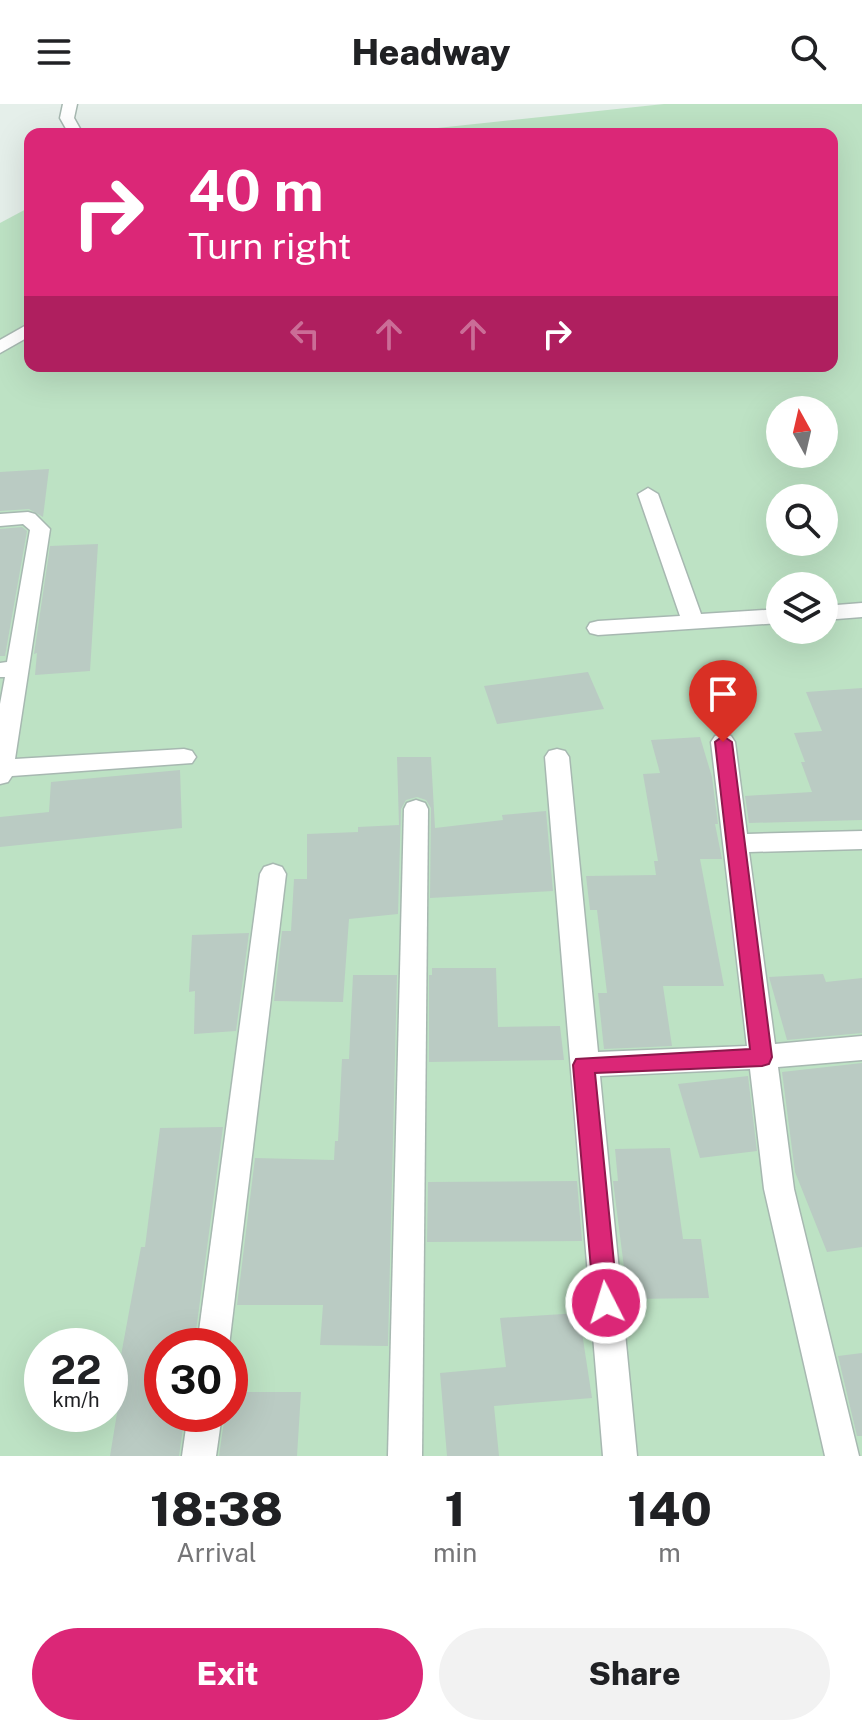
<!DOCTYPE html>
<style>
body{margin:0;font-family:"Public Sans",sans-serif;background:#f2f2f2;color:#202124;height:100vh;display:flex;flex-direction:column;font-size:30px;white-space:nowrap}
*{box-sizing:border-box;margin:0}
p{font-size:26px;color:#757577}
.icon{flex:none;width:44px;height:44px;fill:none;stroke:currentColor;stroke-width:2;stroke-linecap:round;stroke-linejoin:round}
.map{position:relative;height:1352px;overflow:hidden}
.panel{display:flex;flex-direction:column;background:#fff;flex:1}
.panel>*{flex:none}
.hud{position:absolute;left:24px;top:24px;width:814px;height:244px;border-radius:16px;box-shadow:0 8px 32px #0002;background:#db2777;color:#fff;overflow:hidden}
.needle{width:52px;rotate:352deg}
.controls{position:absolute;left:766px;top:292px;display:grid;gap:16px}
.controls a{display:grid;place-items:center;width:72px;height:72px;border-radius:50%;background:#fff;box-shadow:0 8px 32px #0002;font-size:40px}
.speed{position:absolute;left:24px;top:1224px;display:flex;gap:16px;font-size:40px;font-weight:700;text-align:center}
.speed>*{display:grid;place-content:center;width:104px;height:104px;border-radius:50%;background:#fff;box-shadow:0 8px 32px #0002;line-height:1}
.speed small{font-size:20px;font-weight:400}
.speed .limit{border:12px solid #d22;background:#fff;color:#111}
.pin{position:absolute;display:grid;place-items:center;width:68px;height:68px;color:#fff;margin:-82px -34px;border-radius:50% 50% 50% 0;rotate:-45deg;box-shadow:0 0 8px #0007}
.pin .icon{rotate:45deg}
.me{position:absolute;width:88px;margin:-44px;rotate:355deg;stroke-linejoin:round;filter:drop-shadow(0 0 6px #0008)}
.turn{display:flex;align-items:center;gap:28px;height:168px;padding:0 32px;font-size:36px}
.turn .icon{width:104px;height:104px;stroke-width:2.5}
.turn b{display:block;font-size:56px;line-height:68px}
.lanes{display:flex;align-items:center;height:76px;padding:0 32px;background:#0003;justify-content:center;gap:40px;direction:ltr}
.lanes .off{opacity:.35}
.eta{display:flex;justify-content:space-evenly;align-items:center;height:136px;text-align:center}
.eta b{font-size:48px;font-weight:800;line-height:56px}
.button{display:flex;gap:16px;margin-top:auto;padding:16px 32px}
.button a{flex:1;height:92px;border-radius:48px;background:#db2777;color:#fff;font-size:32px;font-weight:800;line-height:92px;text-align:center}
.button a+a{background:#f2f2f2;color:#202124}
header{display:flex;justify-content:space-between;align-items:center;height:104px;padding:0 32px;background:#fff;font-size:36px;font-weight:800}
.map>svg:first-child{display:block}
.green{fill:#bde2c4;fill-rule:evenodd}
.building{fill:#bacbc3}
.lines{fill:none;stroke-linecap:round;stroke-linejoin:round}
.minor-casing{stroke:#a7b8b1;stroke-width:3}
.minor{fill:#fff;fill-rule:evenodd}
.route{fill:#db2777;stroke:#8e194d;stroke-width:2}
</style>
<header><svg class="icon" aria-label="menu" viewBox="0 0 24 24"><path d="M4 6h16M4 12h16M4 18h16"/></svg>Headway<svg class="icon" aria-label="search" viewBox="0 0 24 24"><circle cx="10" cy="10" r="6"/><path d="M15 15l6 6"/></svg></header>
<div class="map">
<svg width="862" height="1352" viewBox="0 0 862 1352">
<rect width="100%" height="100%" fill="#e5efea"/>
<path class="green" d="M664 0H862V1352H0V119L30 103V262H832V30H381ZM780 306H824V350H780ZM780 394H824V438H780ZM780 482H824V526H780ZM42 1242H110V1310H42ZM162 1242H230V1310H162Z"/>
<g class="building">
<path d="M49 365 43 413 29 405 0 407V368Z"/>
<path d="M22 423 27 427 5 552H0V425Z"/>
<path d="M98 440 90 567 35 571 37 549 34 550 50 442Z"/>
<path d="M588 568 604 605 497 620 484 582Z"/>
<path d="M862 584V716L749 719 745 692 812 688 801 658H805L794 629 822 627 806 588Z"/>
<path d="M700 633 712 673 718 720H715L722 755H700L724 882H663L672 942 604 945 598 889H607L597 806H590L586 772 656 771 654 757H658L643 670 660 669 651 636Z"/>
<path d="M397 653H431L435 724 503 716 502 711 546 707 553 787 430 794 431 704 426 696 417 693 406 696 401 705 398 810 349 815 343 898 274 897 282 827H291L294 775H307V730L358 728V723L399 721Z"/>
<path d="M180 666 182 724 0 743V713L49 708 51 678Z"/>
<path d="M249 829 236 927 194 930 195 887 189 888 192 831Z"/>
<path d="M432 864H496L498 923 560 922 564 956 429 958V871H432Z"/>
<path d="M823 870 826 878 862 874V929L787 936 769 873Z"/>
<path d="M353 871H397L388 1242 320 1241 323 1201H237L255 1054 334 1056 335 1037H338L342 955H349Z"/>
<path d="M862 959V1143L827 1148 795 1068 782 968Z"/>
<path d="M748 972 757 1047 700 1054 678 980Z"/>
<path d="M223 1023 194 1242H162V1310H185L179 1352H110L121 1285 115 1284 141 1143H145L160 1024Z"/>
<path d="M670 1044 683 1135H701L709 1194 628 1195 613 1077H618L615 1045Z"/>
<path d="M577 1077 582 1137 427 1138 428 1078Z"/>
<path d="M579 1209 592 1294 494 1302 499 1352H447L440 1269 506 1263 500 1214Z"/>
<path d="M862 1249V1332H857L838 1252Z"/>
<path d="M230 1288H301L297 1352H219L225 1310H230Z"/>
</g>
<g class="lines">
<defs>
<g id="minor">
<path d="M63 0H77L74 14 83 30H69L60 14Z"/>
<path d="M30 219V232L0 249V236Z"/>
<path d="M648 384 658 390 701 510 780 505V519L598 531 590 529 587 524 590 519 598 517 680 512 638 390Z"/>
<path d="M28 408 35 410 50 425 15 655 184 645 192 647 196 653 192 659 12 672 8 678 0 680V600L5 573H0V559L7 558 30 426 23 420 0 422V410Z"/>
<path d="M862 499V513L824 516V502Z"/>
<path d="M723 630 731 632 735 638 747 730 862 727V745L749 748 775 940 862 932V956L778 963 794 1085 859 1352H825L764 1085 750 965 600 972 637 1352H603L545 653 549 647 557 645 565 647 569 653 598 948 747 942 711 638 715 632Z"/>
<path d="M416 696 425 699 428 705 422 1352H388L404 705 407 699Z"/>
<path d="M273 760 282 763 286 770 229 1242H197L260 770 264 763Z"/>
<path d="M188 1310H222L216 1352H182Z"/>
</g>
</defs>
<use href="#minor" class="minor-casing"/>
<use href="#minor" class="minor"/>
</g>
<path class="route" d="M723 632 732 638 772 953 769 960 762 962 595 969 618 1199 615 1208 606 1211 598 1208 594 1199 573 961 576 955 750 945 715 638Z"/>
</svg>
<div class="controls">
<a><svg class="needle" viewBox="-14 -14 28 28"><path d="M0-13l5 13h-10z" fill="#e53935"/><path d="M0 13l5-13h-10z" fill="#757577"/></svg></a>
<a><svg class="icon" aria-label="search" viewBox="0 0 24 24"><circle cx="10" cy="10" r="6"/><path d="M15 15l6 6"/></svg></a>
<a><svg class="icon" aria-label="layers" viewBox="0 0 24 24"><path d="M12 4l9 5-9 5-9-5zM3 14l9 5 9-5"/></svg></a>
</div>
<div class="speed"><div>22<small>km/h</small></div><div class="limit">30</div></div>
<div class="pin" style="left:723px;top:638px;background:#d93025"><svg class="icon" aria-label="arrive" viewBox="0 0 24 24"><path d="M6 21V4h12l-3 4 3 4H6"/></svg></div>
<svg class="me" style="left:606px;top:1199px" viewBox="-20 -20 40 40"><circle r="17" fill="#db2777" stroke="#fff" stroke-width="3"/><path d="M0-11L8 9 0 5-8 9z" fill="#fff"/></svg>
<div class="hud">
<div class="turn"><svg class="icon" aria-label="right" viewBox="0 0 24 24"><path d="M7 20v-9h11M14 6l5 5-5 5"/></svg><div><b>40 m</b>Turn right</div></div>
<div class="lanes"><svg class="icon off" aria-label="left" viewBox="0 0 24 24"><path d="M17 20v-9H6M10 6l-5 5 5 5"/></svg><svg class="icon off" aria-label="ahead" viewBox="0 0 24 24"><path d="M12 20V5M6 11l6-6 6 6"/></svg><svg class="icon off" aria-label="ahead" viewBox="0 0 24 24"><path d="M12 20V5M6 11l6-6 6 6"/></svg><svg class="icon" aria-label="right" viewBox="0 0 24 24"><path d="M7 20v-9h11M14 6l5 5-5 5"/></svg></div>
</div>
</div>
<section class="panel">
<div class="eta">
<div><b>18:38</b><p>Arrival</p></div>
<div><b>1</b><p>min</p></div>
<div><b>140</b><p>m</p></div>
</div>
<div class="button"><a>Exit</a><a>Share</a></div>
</section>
